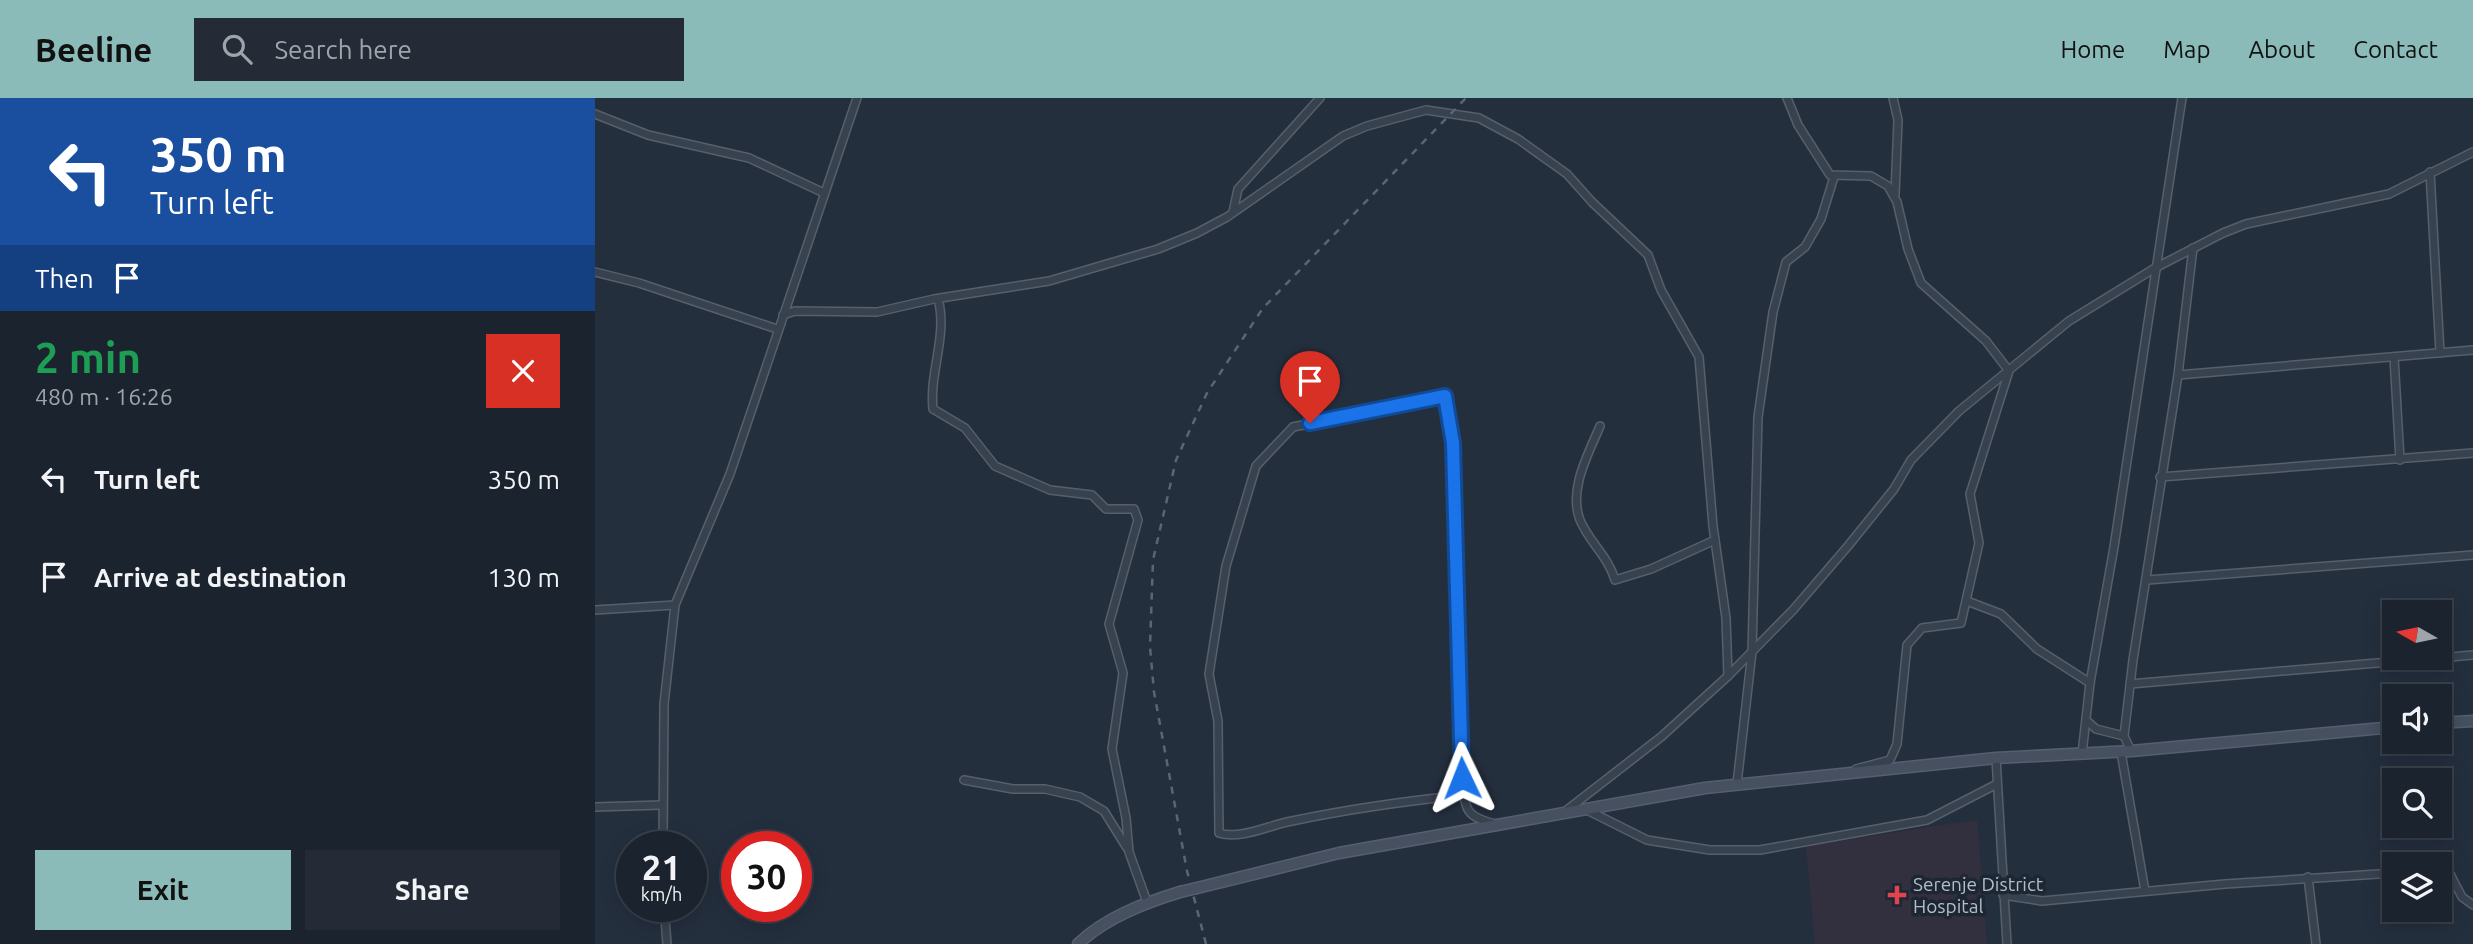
<!DOCTYPE html>
<meta charset="utf-8">
<style>
body{margin:0;font-family:Ubuntu,sans-serif;background:#242b36;color:#f1f3f6;height:100vh;display:flex;flex-direction:column;font-size:26px;white-space:nowrap}
*{box-sizing:border-box;margin:0}
p{font-size:23px;color:#a0a4aa}
.icon{flex:none;width:38px;height:38px;fill:none;stroke:currentColor;stroke-width:2;stroke-linecap:round;stroke-linejoin:round}
.map{position:relative;flex:1;overflow:hidden}
.side{display:flex;flex-direction:column;background:#1b232e;width:595px}
.side>*{flex:none}
.top-card{background:#1a4fa0;color:#fff;overflow:hidden}
.needle{width:46px;rotate:279deg}
.buttons{position:absolute;left:1787px;top:502px;display:grid;gap:14px}
.buttons a{display:grid;place-items:center;width:70px;height:70px;border-radius:0px;background:#1b232e;box-shadow:0 4px 18px #0003,0 0 0 2px #39404a;font-size:35px}
.speed{position:absolute;left:21px;top:733px;display:flex;gap:14px;font-size:35px;font-weight:700;text-align:center}
.speed>*{display:grid;place-content:center;width:91px;height:91px;border-radius:50%;background:#1b232e;box-shadow:0 4px 18px #0003,0 0 0 2px #39404a;line-height:1}
.speed small{font-size:18px;font-weight:400}
.speed .limit{border:10px solid #d22;background:#fff;color:#111}
.pin{position:absolute;display:grid;place-items:center;width:60px;height:60px;color:#fff;margin:-72px -30px;border-radius:50% 50% 50% 0;rotate:-45deg;box-shadow:0 0 7px #0007}
.pin .icon{rotate:45deg}
.me{position:absolute;width:77px;margin:-38px;rotate:358deg;stroke-linejoin:round;filter:drop-shadow(0 0 5px #0008)}
.turn{display:flex;align-items:center;gap:24px;height:147px;padding:0 35px;font-size:32px}
.turn .icon{width:91px;height:91px;stroke-width:2.5}
.turn b{display:block;font-size:49px;line-height:60px}
.then{display:flex;align-items:center;height:66px;padding:0 35px;background:#0003;gap:14px;font-size:26px}
.round{display:grid;place-items:center;flex:none;width:74px;height:74px;border-radius:0px;background:#242b36}
.headline{display:flex;align-items:center;justify-content:space-between;height:119px;padding:0 35px}
h1{font-size:42px;font-weight:600;line-height:52px;color:#1e9e55}
.cta{display:flex;gap:14px;margin-top:auto;padding:14px 35px}
.cta a{flex:1;height:80px;border-radius:0px;background:#8bbbb9;color:#111;font-size:28px;font-weight:600;line-height:80px;text-align:center}
.cta a+a{background:#242b36;color:#f1f3f6}
ul{padding:0;list-style:none}
li{display:flex;align-items:center;gap:21px;height:98px;padding:0 35px}
li div{flex:1}
li b{display:block;font-size:26px}
li em{font-style:normal}
header{display:flex;align-items:center;gap:42px;box-sizing:border-box;height:98px;padding:0 35px;background:#8bbbb9;color:#111}
header strong{font-size:33px}
nav{display:flex;gap:38px;margin-inline-start:auto;font-size:24px}
.search{width:490px;height:63px;background:#242b36;display:flex;align-items:center;gap:18px;box-sizing:border-box;padding:0 24px;border-radius:0px;color:#a0a4aa;font-size:26px}
main{display:flex;flex:1;min-height:0}
.map>svg:first-child{display:block}
.medical{fill:#32303f}
.lines{fill:none;stroke-linecap:round;stroke-linejoin:round}
.street-casing{stroke:#565f6c;stroke-width:10}
.secondary-casing{stroke:#565f6c;stroke-width:13}
.street{stroke:#38414e;stroke-width:7}
.secondary{stroke:#465061;stroke-width:10}
.rail{stroke:#5a6575;stroke-width:2.5;stroke-dasharray:7 7;stroke-linecap:butt}
.secondary-bridge-casing{stroke:#565f6c;stroke-width:13;stroke-linecap:butt}
.secondary-bridge{stroke:#465061;stroke-width:10}
.route-casing{stroke:#114b97;stroke-width:18}
.route{stroke:#1a73e8;stroke-width:12}
.health-dot{fill:#e0444e;stroke:#1d2633;stroke-width:2.5}
.labels{text-anchor:middle;stroke-width:7;stroke-linejoin:round;paint-order:stroke}
.poi-label{font-size:19px;fill:#b4bcc9;stroke:#1d2633;text-anchor:start}
</style>
<header>
<strong>Beeline</strong>
<div class="search"><svg class="icon" aria-label="search" viewBox="0 0 24 24"><circle cx="10" cy="10" r="6"/><path d="M15 15l6 6"/></svg>Search here</div>
<nav><a>Home</a><a>Map</a><a>About</a><a>Contact</a></nav>
</header>
<main>
<section class="side">
<div class="top-card">
<div class="turn"><svg class="icon" aria-label="left" viewBox="0 0 24 24"><path d="M17 20v-9H6M10 6l-5 5 5 5"/></svg><div><b>350 m</b>Turn left</div></div>
<div class="then">Then<svg class="icon" aria-label="arrive" viewBox="0 0 24 24"><path d="M6 21V4h12l-3 4 3 4H6"/></svg></div>
</div>
<div class="headline"><div><h1>2 min</h1><p>480 m · 16:26</p></div><a class="round" style="background:#d93025;color:#fff"><svg class="icon" aria-label="close" viewBox="0 0 24 24"><path d="M6 6l12 12M18 6L6 18"/></svg></a></div>
<ul>
<li><svg class="icon" aria-label="left" viewBox="0 0 24 24"><path d="M17 20v-9H6M10 6l-5 5 5 5"/></svg><div><b>Turn left</b></div><em>350 m</em></li>
<li><svg class="icon" aria-label="arrive" viewBox="0 0 24 24"><path d="M6 21V4h12l-3 4 3 4H6"/></svg><div><b>Arrive at destination</b></div><em>130 m</em></li>
</ul>
<div class="cta"><a>Exit</a><a>Share</a></div>
</section>
<div class="map">
<svg width="1878" height="846" viewBox="0 0 1878 846">
<rect width="100%" height="100%" fill="#242f3e"/>
<path class="medical" d="M1382 722 1392 846H1220L1211 748Z"/>
<g class="lines">
<defs>
<g id="street">
<path d="M1192 0 1203 27 1235 77 1276 78 1293 88 1302 104 1313 151 1326 185 1391 243 1414 273 1375 396 1384 445 1366 525 1327 530 1312 547 1302 646 1295 662 1261 671"/>
<path d="M1298 0 1303 22 1300 96"/>
<path d="M0 16 53 37 154 60 229 95"/>
<path d="M1835 74 1845 255"/>
<path d="M638 114 643 91 725 0"/>
<path d="M0 174 44 185 182 231"/>
<path d="M343 201C353 237 334 274 338 311L370 330 400 368 455 392 497 397 511 411H539L543 422 514 526 528 575 517 651 531 720 534 754 552 804"/>
<path d="M188 217 200 213 282 214 339 201 454 183 563 151 602 135 632 119 748 38 772 28 831 12 884 20 923 41 972 76 997 104 1053 157 1066 192 1104 259 1118 428 1131 520 1133 578"/>
<path d="M1799 259 1805 362"/>
<path d="M1583 277 1878 252"/>
<path d="M1005 328C994 355 973 391 985 422 994 444 1013 458 1020 482L1056 471 1120 442"/>
<path d="M1565 379 1878 355"/>
<path d="M1552 482 1878 457"/>
<path d="M1372 503 1406 516 1442 551 1495 585"/>
<path d="M0 512 80 507"/>
<path d="M1844 560 1878 557"/>
<path d="M1535 586 1841 560"/>
<path d="M1492 623 1501 631 1529 638"/>
<path d="M1536 653 1529 638 1538 562 1583 277 1598 150"/>
<path d="M1526 654 1550 793"/>
<path d="M1487 656 1495 585 1519 449 1587 0"/>
<path d="M1401 660 1412 846"/>
<path d="M369 682 418 691H450L485 699 509 713 532 750"/>
<path d="M1142 686 1157 554 1163 319 1178 214 1191 164 1210 149 1226 121 1239 79"/>
<path d="M869 697C811 703 754 711 697 723 674 727 646 742 624 735L623 623 614 576 631 468 661 368 698 329 850 298 858 345 867 680C871 711 868 718 900 726"/>
<path d="M0 709 66 707"/>
<path d="M990 711 1052 742 1115 752H1165L1332 722 1400 687"/>
<path d="M972 712 1066 639 1133 578 1198 512 1253 448 1299 391 1316 362 1364 313 1474 223 1560 170 1628 135 1651 126 1794 96 1878 54"/>
<path d="M68 749 69 606 80 507 135 376 262 0"/>
<path d="M1844 774H1854L1867 799 1878 807"/>
<path d="M1713 779 1721 846"/>
<path d="M1408 797 1447 803 1630 786 1799 775"/>
<path d="M69 808 72 846"/>
</g>
<g id="secondary">
<path d="M1844 625 1878 623"/>
<path d="M602 790 744 755 1110 690 1401 660 1536 653 1799 629"/>
<path d="M483 846C510 820 549 805 585 794"/>
</g>
</defs>
<use href="#street" class="street-casing"/>
<use href="#secondary" class="secondary-casing"/>
<use href="#street" class="street"/>
<use href="#secondary" class="secondary"/>
<path class="rail" d="M611 846 592 773 559 594 555 549 558 462 581 362 612 295 668 210 871 0"/>
<defs>
<path id="secondary-bridge" d="M585 794 602 790"/>
</defs>
<use href="#secondary-bridge" class="secondary-bridge-casing"/>
<use href="#secondary-bridge" class="secondary-bridge"/>
</g>
<g class="lines">
<defs>
<path id="route" d="M715 325 850 298 858 345 867 680"/>
</defs>
<use href="#route" class="route-casing"/>
<use href="#route" class="route"/>
</g>
<path class="health-dot" d="M1298.5 786.5h7v7h7v7h-7v7h-7v-7h-7v-7h7z"/>
<g class="labels">
<g class="poi-label">
<text x="1318" y="793">Serenje District<tspan x="1318" dy="22">Hospital</tspan></text>
</g>
</g>
</svg>
<div class="buttons">
<a><svg class="needle" viewBox="-14 -14 28 28"><path d="M0-13l5 13h-10z" fill="#e53935"/><path d="M0 13l5-13h-10z" fill="#a0a4aa"/></svg></a>
<a><svg class="icon" aria-label="sound" viewBox="0 0 24 24"><path d="M4 9h4l5-4v14l-5-4H4zM17 9q2 3 0 6"/></svg></a>
<a><svg class="icon" aria-label="search" viewBox="0 0 24 24"><circle cx="10" cy="10" r="6"/><path d="M15 15l6 6"/></svg></a>
<a><svg class="icon" aria-label="layers" viewBox="0 0 24 24"><path d="M12 4l9 5-9 5-9-5zM3 14l9 5 9-5"/></svg></a>
</div>
<div class="speed"><div>21<small>km/h</small></div><div class="limit">30</div></div>
<div class="pin" style="left:715px;top:325px;background:#d93025"><svg class="icon" aria-label="arrive" viewBox="0 0 24 24"><path d="M6 21V4h12l-3 4 3 4H6"/></svg></div>
<svg class="me" style="left:867px;top:680px" viewBox="-20 -20 40 40"><path d="M0-17L14 15 0 8-14 15z" fill="#1a73e8" stroke="#fff" stroke-width="4"/></svg>
</div>
</main>
